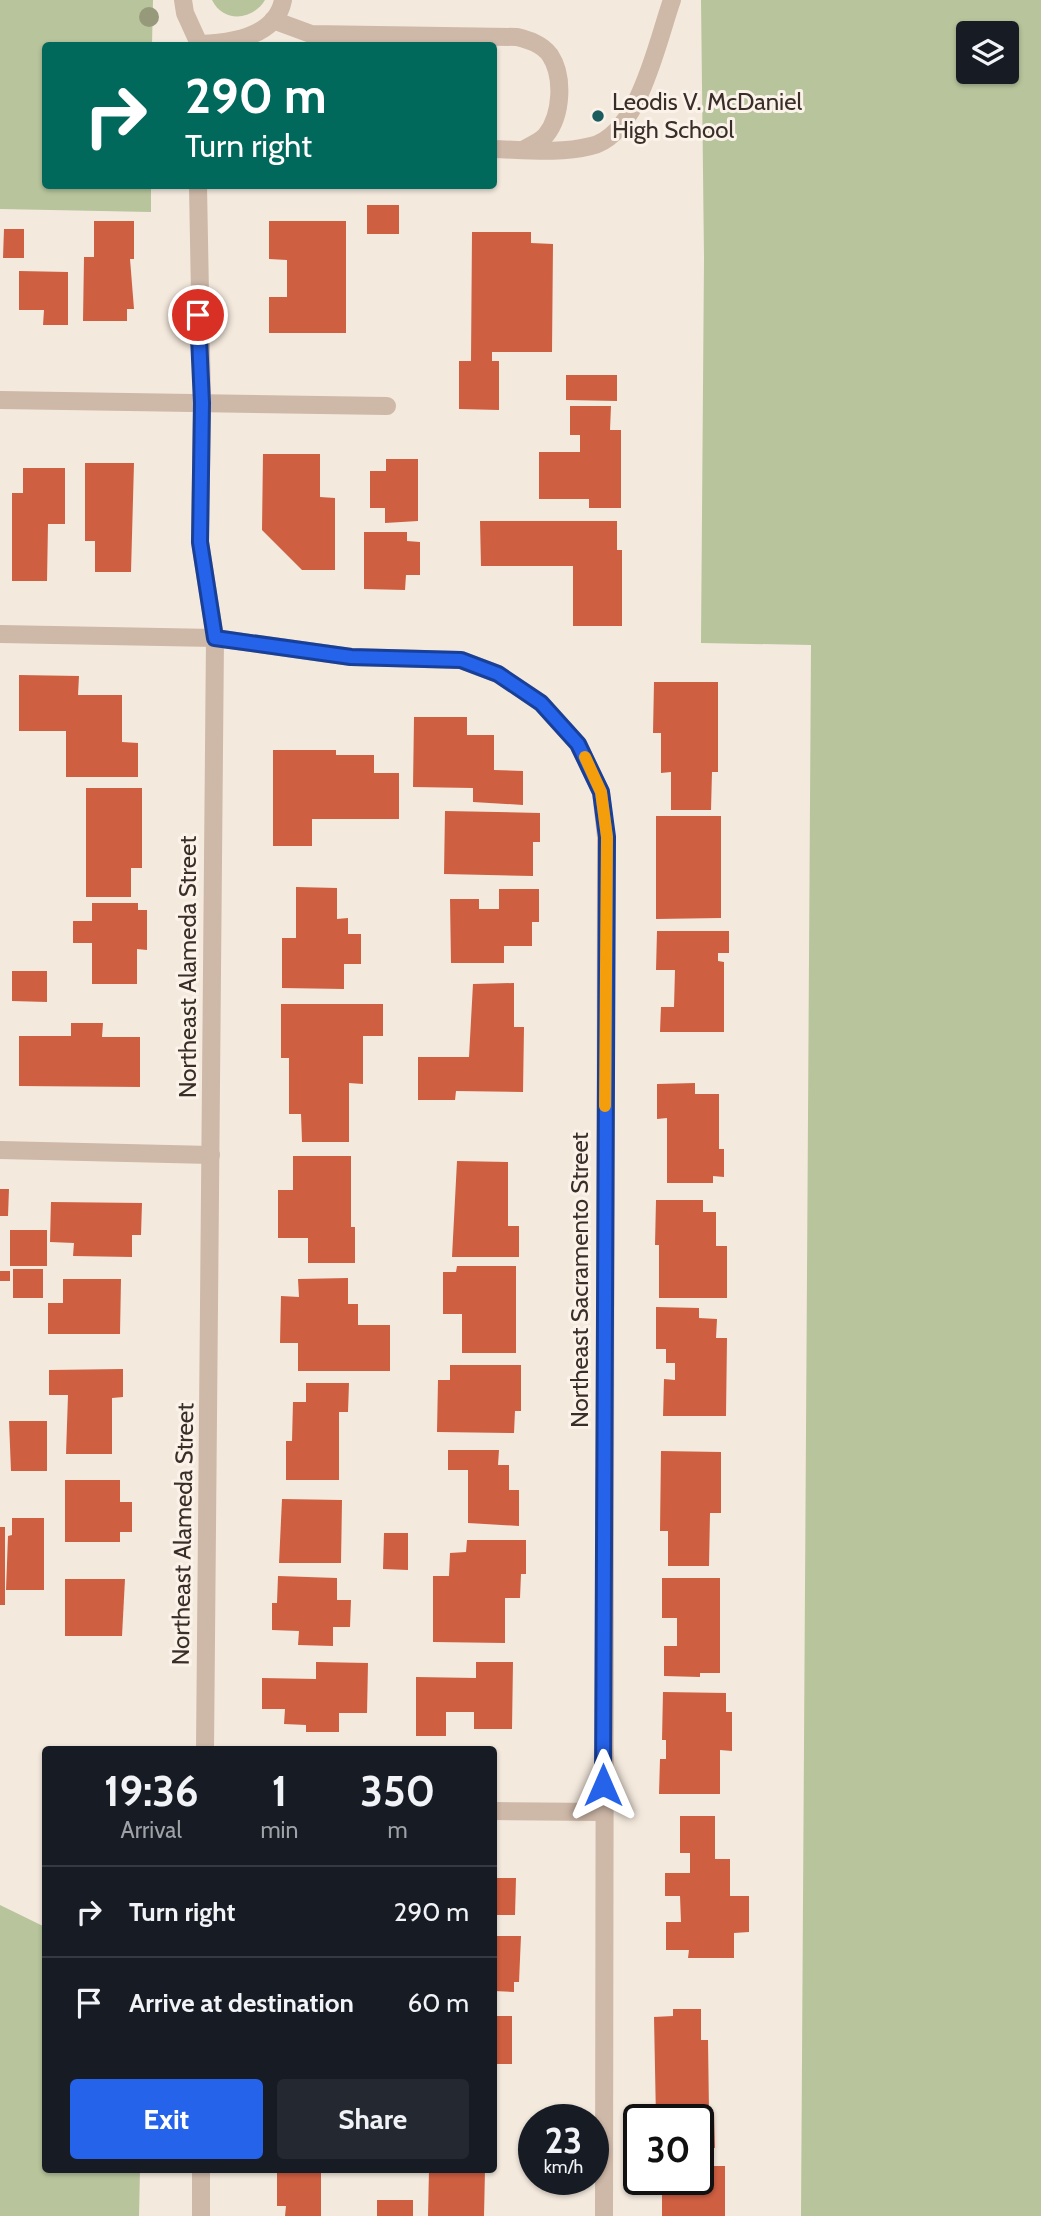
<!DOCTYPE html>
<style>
body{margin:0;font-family:Cabin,sans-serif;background:#242831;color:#f1f3f6;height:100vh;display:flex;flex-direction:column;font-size:26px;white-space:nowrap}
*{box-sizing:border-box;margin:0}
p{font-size:23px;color:#9ea1a6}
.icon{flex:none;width:38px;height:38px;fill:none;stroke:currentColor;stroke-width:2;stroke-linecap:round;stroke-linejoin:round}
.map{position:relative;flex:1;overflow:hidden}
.panel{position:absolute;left:42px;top:1746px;width:455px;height:427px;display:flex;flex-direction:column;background:#171b24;border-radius:7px;box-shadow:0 2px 5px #0004}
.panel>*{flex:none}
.top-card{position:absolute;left:42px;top:42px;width:455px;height:147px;border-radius:7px;box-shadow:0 2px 5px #0004;background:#00695c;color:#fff;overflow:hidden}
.controls{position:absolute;left:956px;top:21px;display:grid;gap:14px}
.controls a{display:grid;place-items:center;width:63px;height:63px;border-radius:7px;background:#171b24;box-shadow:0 2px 5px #0004;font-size:35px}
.speed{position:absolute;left:518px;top:2104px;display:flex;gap:14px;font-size:35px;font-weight:700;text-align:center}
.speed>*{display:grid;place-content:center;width:91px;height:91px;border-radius:50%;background:#171b24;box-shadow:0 2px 5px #0004;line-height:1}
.speed small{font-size:18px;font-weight:400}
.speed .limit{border:4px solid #111;border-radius:10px;background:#fff;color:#111}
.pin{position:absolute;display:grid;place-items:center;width:60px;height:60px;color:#fff;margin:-30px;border:4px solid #fff;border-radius:50%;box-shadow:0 2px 7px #0007}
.me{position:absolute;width:77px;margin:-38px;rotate:0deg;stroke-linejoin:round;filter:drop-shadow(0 0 5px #0008)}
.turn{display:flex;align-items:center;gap:24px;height:147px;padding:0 28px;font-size:32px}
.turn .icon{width:91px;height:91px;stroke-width:2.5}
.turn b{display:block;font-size:49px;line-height:60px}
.eta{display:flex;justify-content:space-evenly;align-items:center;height:119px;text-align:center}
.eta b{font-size:42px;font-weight:800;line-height:49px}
.primary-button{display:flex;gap:14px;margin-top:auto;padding:14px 28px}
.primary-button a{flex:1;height:80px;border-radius:7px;background:#2563eb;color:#fff;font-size:28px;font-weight:800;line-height:80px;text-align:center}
.primary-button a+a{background:#242831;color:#f1f3f6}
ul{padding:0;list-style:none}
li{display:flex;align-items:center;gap:21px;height:91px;padding:0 28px;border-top:2px solid #363941}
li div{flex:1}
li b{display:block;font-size:26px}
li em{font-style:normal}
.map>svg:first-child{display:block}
.green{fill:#b8c59c;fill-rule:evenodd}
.building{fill:#cf5f41}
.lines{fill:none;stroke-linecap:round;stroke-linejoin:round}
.service{stroke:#ceb8a8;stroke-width:18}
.minor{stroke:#ceb8a8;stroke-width:18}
.tree{fill:#969a7b}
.route-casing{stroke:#184099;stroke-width:18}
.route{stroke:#2563eb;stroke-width:12}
.slow{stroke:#f59e0b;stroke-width:12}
.poi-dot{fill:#1b5d5f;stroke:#fbf3ea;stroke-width:2.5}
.labels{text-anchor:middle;stroke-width:6;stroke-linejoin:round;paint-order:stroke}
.poi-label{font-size:24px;fill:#3a2e29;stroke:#fbf3ea;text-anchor:start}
.street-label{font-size:24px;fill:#3a2e29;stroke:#fbf3ea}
</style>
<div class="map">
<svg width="1041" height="2216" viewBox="0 0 1041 2216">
<rect width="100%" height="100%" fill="#f4e9dd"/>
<g class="green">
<path d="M0 0H153L152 45 46 46V186H151V212L0 209Z"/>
<path d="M212 0H265C253 20 224 24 212 0Z"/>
<path d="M701 0H1041V2216H801L811 645 701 643 704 258ZM1006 33V72H968V33Z"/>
<path d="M0 1905 45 1927 46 2170H140L139 2216H0Z"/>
</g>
<g class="building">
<rect x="367" y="205" width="32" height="29"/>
<path d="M94 221H134V259H130L134 309H127V321H83L84 257H94Z"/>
<path d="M269 221H346V333H269V297H287V260L269 259Z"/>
<path d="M4 229H24V258H3Z"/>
<path d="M472 232H531V243L553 244 552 352H492V361H499V410L459 409V361H471Z"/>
<path d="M19 271 68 272V325H43L44 310H19Z"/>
<path d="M566 375H617V401L566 400Z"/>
<path d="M570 406H611L610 430H621V508H589V499H539V452H580V435H570Z"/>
<path d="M263 454H320V497L335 498V570H302L262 530Z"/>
<path d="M386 459H418V521L385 523V508H370V471H386Z"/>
<path d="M85 463H134L131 572H95V541H85Z"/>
<path d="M23 468H65V524H48L47 581H12V493H23Z"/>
<path d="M480 521H617V550H622V626H573V566H481Z"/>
<path d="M364 532H407V541L420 542V575H406L405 590 364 589Z"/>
<path d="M19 675 79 676 78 695H122V742L138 743V777H66V731H19Z"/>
<path d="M654 682H718V772H712L711 810H671V772L661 773V733H653Z"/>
<path d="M414 717H467V735H494V770L523 771V805L473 802V788L413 787Z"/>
<path d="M273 750H336V755H374V773H399V819H312V846H273Z"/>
<path d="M86 788H142V868H131V897H86Z"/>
<path d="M445 811 540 813V842H533V876L444 874Z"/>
<path d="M656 816H721V918L656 919Z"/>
<path d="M296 887 337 888V919L348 918V934H361V964H344V989L282 988V938H296Z"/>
<path d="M499 889H539V922H532V946H504V963H451L450 899H479V909H499Z"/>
<path d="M92 903H138V910H147V950L137 949V984H92V943H73V921H92Z"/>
<path d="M657 931H729V953H718V961L724 962V1032H660L661 1007H674L675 970H656Z"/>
<path d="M12 971H47V1002L12 1001Z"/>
<path d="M514 983V1027H524L523 1092 456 1091 455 1100H418V1057H469L473 984Z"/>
<path d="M281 1004H383V1036H363V1084L349 1083V1142H302L301 1114H289V1058H281Z"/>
<path d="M71 1023H103L102 1037H140V1087L19 1086V1036H71Z"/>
<path d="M695 1083V1094H719V1149H724V1177L713 1176V1183H667V1118L657 1119V1084Z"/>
<path d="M293 1156H351V1227H355V1263H308V1238H278V1190H293Z"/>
<path d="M457 1161 508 1162V1226H519V1257H452Z"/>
<path d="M0 1189H9L8 1216H0Z"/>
<path d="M656 1200H703V1212H716V1246H727V1298H659V1245H655Z"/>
<path d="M51 1202 142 1203 141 1235H132V1257L73 1256 74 1243 50 1242Z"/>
<rect x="10" y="1230" width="37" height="36"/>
<path d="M457 1266H516V1353H462V1314H443V1272H456Z"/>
<rect x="13" y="1269" width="30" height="29"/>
<rect x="0" y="1271" width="10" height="10"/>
<path d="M348 1278V1304H358V1325H390V1371H298V1343H280L281 1296 299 1297 298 1279Z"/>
<path d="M63 1279H121L120 1334H48V1303H63Z"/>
<path d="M656 1307 699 1308V1318L717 1319 716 1338H727L726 1416H663L664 1379 675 1380V1363H666V1349H656Z"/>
<path d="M450 1365H521V1411H515L514 1433 437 1432 438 1380H450Z"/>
<path d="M123 1369V1397L112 1398V1454H66L68 1395H49V1370Z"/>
<path d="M306 1383H349L348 1412H339V1480H286V1441H292L293 1402H306Z"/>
<path d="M9 1421H47V1471H11Z"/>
<path d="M448 1450H499L498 1465H509V1490H519V1526L468 1523V1470H448Z"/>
<path d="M661 1451 721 1452V1513H710L709 1566H668V1531H660Z"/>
<path d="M65 1480H120V1502H132V1532H120V1542H65Z"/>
<path d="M282 1499 342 1500 341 1563H279Z"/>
<path d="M12 1518H44V1590H6L8 1536 12 1535Z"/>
<rect x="0" y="1527" width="5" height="78"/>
<path d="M384 1533H408V1570L383 1569Z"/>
<path d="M467 1540H526V1574H521L520 1598H505V1643L433 1642V1576H449L450 1553 466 1552Z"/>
<path d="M278 1576 337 1578V1600H351L350 1627H333V1646L298 1645 299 1631 272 1630V1603H277Z"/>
<path d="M662 1578H720V1673H700V1677L664 1676V1646H677V1618H662Z"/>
<path d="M65 1579H125L122 1636H65Z"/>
<path d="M316 1662 368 1663 367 1713H339V1732H306V1725L284 1724 285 1709H262V1678L316 1679Z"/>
<path d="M476 1662H513L512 1729H474V1712H446V1736H416V1677L476 1678Z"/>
<path d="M663 1692 726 1693V1712H732V1751L720 1750V1794H659L660 1759H666V1740H662Z"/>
<path d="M680 1816H715V1859H730V1896H749V1932L734 1933V1958H688L689 1950H666V1922H681L680 1896H665V1873H690V1853H680Z"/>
<path d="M494 1878H516L515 1915H494Z"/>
<path d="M494 1936H521L519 1982H514V1992L494 1991Z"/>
<path d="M673 2009H701V2040H708L709 2112H714L715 2148H698V2119H656L654 2017 673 2016Z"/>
<rect x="494" y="2016" width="18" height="48"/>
<path d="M698 2166H725V2216H662V2179H698Z"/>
<path d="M277 2170H321V2216H285L286 2206H277Z"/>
<path d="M429 2170H485L484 2216H428Z"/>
<rect x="377" y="2200" width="36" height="16"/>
</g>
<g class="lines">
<g class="service">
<path d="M183 0 185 13 200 46"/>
<path d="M273 20 311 34 517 37C529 40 542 44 550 55 564 76 562 115 546 135 541 141 531 145 523 150"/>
<path d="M200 44C230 43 276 37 283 0"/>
<path d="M494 149C525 150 560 154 591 146 639 135 657 42 672 0"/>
<path d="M198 186 202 403"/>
</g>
<g class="minor">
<path d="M0 400 387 406"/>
<path d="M202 403 200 542 215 638 205 1750"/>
<path d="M0 634 215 638 351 657 461 660 498 674 541 703 578 744 601 792 606 837 604 2216"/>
<path d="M0 1150 211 1155"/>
<path d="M494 1811 603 1812"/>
<path d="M201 2216V2170"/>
</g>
</g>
<circle class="tree" cx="149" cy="17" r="10"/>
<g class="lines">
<defs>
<path id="route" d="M198 315 202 403 200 542 215 638 351 657 461 660 498 674 541 703 578 744 601 792 607 837 603 1785"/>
</defs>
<use href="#route" class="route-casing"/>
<use href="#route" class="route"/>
<path class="slow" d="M585 757 601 792 607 837 605 1106"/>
</g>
<circle class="poi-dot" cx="598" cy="116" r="7"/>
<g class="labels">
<g class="poi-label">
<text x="612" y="110">Leodis V. McDaniel<tspan x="612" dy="28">High School</tspan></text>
</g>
<g class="street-label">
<text transform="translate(188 967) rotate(-90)" y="8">Northeast Alameda Street</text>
<text transform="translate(580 1280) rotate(-90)" y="8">Northeast Sacramento Street</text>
<text transform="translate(183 1534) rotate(-89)" y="8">Northeast Alameda Street</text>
</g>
</g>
</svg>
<div class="controls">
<a><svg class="icon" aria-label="layers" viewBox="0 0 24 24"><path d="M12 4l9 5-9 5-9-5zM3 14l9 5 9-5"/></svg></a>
</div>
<div class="speed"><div>23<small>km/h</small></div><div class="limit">30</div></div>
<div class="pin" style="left:198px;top:315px;background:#d93025"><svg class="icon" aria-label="arrive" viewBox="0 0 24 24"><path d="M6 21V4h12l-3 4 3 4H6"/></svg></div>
<svg class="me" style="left:603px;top:1785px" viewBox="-20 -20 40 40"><path d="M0-17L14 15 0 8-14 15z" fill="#2563eb" stroke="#fff" stroke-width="4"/></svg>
<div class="top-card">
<div class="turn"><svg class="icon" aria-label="right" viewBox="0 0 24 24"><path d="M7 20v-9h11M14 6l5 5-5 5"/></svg><div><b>290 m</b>Turn right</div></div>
</div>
<section class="panel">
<div class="eta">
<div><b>19:36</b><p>Arrival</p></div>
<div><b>1</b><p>min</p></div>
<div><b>350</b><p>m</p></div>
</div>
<ul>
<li><svg class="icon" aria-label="right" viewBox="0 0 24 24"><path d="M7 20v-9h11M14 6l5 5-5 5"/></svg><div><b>Turn right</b></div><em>290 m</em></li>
<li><svg class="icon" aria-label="arrive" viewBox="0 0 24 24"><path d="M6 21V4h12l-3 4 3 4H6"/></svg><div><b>Arrive at destination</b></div><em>60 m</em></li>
</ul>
<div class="primary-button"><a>Exit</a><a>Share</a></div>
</section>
</div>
